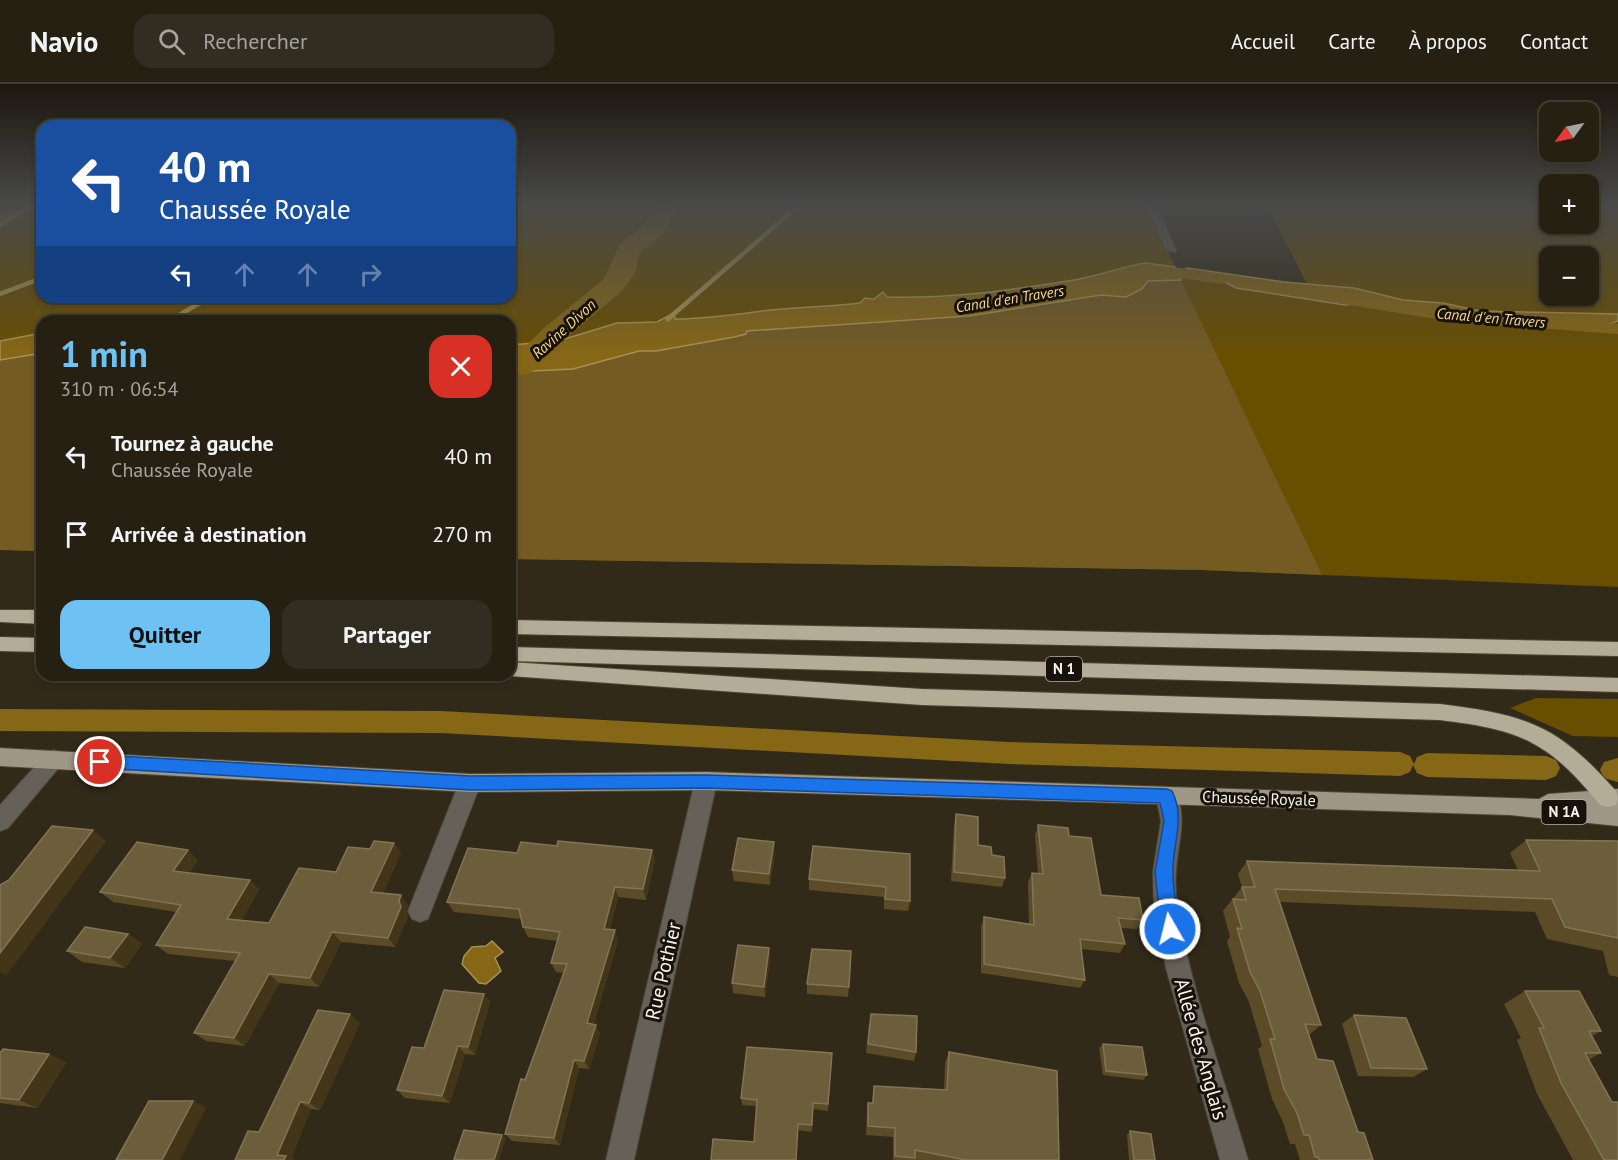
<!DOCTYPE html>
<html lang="fr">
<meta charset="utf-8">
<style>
body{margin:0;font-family:"PT Sans",sans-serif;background:#322d21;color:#f1f3f6;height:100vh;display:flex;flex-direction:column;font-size:22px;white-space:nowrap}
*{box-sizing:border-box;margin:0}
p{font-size:20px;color:#a4a3a0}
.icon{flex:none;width:33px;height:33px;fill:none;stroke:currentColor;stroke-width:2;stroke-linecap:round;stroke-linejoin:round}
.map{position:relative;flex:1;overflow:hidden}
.side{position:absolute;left:36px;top:231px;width:480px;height:366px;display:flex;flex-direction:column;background:#262013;border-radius:18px;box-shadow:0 3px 9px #0003,0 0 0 2px #423e33}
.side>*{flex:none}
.top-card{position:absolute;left:36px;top:36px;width:480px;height:183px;border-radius:18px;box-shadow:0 3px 9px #0003,0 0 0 2px #423e33;background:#1a4fa0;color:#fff;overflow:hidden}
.needle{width:39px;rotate:237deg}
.controls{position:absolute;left:1539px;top:18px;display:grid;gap:12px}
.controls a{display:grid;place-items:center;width:60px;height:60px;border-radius:12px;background:#262013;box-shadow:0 3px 9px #0003,0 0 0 2px #423e33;font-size:30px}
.pin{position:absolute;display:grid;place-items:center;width:51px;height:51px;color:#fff;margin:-26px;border:3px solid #fff;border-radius:50%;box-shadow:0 2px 6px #0007}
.me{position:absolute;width:66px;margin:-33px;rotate:352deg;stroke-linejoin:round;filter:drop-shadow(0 0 4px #0008)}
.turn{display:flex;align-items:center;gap:21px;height:126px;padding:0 24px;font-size:27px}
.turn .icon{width:78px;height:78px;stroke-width:2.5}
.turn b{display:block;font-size:42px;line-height:51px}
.lanes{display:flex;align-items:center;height:57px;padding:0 24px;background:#0003;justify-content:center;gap:30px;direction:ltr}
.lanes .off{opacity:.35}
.round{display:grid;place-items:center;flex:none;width:63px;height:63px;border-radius:18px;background:#322d21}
.summary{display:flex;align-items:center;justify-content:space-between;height:102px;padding:0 24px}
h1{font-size:36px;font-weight:600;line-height:45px;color:#6ec2f3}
.button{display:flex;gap:12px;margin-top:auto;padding:12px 24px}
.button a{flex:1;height:69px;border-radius:18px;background:#6ec2f3;color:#111;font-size:24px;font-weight:600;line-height:69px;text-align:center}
.button a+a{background:#322d21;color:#f1f3f6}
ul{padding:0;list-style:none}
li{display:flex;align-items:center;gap:18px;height:78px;padding:0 24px}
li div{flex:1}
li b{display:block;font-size:22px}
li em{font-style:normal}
header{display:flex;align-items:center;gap:36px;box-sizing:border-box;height:84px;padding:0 30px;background:#262013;border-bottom:2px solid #423e33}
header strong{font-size:28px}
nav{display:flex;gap:33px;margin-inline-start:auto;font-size:21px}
.search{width:420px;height:54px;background:#322d21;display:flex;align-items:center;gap:15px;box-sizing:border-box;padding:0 21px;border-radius:18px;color:#a4a3a0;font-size:22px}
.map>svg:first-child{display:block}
.green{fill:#684e01;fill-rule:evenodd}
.forest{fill:#735b22}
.water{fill:#866716;stroke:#a89155;stroke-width:1.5}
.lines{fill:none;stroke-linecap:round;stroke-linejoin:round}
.stream{stroke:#a89155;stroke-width:4.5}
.canal{fill:#866716;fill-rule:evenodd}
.river{fill:#866716;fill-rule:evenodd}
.minor-casing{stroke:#4e4636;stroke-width:2}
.major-casing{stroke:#4e4636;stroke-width:2}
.highway-casing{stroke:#4e4636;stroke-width:2}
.minor{fill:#656159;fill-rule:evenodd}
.major{fill:#9f9786;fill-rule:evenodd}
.highway{fill:#b5ac97;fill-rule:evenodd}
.wall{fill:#5b4b26}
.shaded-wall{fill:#433618}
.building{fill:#6c5d3b;stroke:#827556;stroke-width:1.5}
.route{fill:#1a73e8;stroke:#114b97;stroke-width:1.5}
.labels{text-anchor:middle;stroke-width:6;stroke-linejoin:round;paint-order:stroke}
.far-water-label{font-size:15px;font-style:italic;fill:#fcd88a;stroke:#17130c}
.shield{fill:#17130c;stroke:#b5b0a7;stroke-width:1.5}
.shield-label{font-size:15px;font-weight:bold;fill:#f9f4e9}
.street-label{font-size:16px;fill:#f9f4e9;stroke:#17130c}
.near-street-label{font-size:20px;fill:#f9f4e9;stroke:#17130c}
</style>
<header>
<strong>Navio</strong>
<div class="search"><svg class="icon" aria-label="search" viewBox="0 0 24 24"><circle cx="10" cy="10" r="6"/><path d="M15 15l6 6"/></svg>Rechercher</div>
<nav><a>Accueil</a><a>Carte</a><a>À propos</a><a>Contact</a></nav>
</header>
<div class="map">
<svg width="1618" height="1076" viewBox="0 0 1618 1076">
<rect width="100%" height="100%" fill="#322a19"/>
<g class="green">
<path d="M0 121H42V213H510V121H1148L1175 183 1307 200 1267 121H1549L1550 140H1588L1589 121H1618V503L1202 486 510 475V237H42V467L0 466ZM1550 172H1588V212H1550Z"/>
<path d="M1536 614 1618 615V653L1573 652 1510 624Z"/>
</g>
<g class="forest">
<path d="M1168 195 1181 196 1322 491 1202 486 510 475V288L573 285 639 267H656L734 253 746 250V247L969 232 1101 211 1126 213 1142 205 1148 197Z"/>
<path d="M42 269V467L0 466V276Z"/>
</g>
<g class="water">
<path d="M1145 179 1175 183 1181 196 1148 197 1142 205 1126 213 1101 211 969 232 747 247 746 250 734 253 656 267H639L573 285 510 288V261L558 257 617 239 657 238 674 229 675 235C705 235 732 231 762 227 794 223 827 223 860 219L865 214 874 215 883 208 887 213C950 215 1012 206 1074 196 1098 192 1121 183 1145 179Z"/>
<path d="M1187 184 1284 198 1354 204 1403 216 1443 219 1480 227 1618 230V237L1602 243 1558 238 1530 240 1392 227 1367 219 1345 221 1236 204 1223 197 1194 194Z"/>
<path d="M42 249V269L0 276V257Z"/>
<path d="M492 857 503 868 495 874 501 887 486 900 479 899 462 880 464 872 472 863 486 862Z"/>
</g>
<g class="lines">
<g class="stream">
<path d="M0 134 42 122"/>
<path d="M0 141 17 130"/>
<path d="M0 210 42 194"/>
<path d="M668 235 799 121"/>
<path d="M169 237 210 213"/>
</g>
<g class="canal">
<path d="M1181 184 1223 190 1231 195 1223 200 1181 194 1147 196 1139 191 1147 186Z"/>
<path d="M1331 209 1454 228 1618 240V250L1454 238 1325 217 1323 214 1325 211Z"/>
<path d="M0 625 441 627 1009 658 1400 668 1410 672 1414 680 1417 673 1427 669 1546 672 1556 676 1560 684 1556 692 1546 696 1427 693 1417 689 1413 681 1410 688 1400 692 1009 680 441 649 0 647Z"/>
<path d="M1618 674V698L1604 694 1600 686 1604 678Z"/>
</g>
<path class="river" d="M652 121H674L672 137 661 152 640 168 635 189 622 207 565 255 532 288 522 291 512 288V276L545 243 604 195 620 160 648 137Z"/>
<defs>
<g id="minor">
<path d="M1146 121H1156L1176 166 1175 168 1166 166Z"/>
<path d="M54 666 61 669 64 675 61 681 8 744 0 747V721L47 669Z"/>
<path d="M706 688 713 691 717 697 634 1076H606L695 697 699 691Z"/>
<path d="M470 690 477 693 481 699 428 835 420 838 412 835 408 827 459 699 463 693Z"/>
<path d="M1167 703 1175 705C1188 733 1178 758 1176 787 1175 799 1176 815 1178 828 1193 912 1224 994 1248 1076H1220L1166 884 1154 826 1153 788 1161 737 1156 712 1159 705Z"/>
</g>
<path id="major" d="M0 664 470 690 706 688 1539 715 1548 710 1618 705V742L1510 731 706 706 470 708 0 682Z"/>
<g id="highway">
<path d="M0 526H42V540L0 538Z"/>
<path d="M510 536 1618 558V572L510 550Z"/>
<path d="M0 553 42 554V568L0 567Z"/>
<path d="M510 563 1618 594V608L510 577Z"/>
<path d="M510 578 922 605 1440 620C1526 631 1557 640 1616 707L1618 715 1616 721 1608 723 1600 721C1548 657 1521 646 1440 636L922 621 510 592 506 591H510Z"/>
</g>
</defs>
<use href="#minor" class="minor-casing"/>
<use href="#major" class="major-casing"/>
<use href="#highway" class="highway-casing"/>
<use href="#minor" class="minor"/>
<use href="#major" class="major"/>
<use href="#highway" class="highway"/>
</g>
<g class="wall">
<path d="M956 730 978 761 992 771 1005 794 1002 803 951 797 954 740Z"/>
<path d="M1038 741 1069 752 1101 811 1143 836 1137 845 1121 844 1125 860 1120 869 1081 865 1085 896 1080 904 981 889V843L984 833 1029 840 1028 798 1032 789H1038L1035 751Z"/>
<path d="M1526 756 1618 757V893L1609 891 1603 867 1547 855 1535 828 1280 818 1321 941 1309 951 1317 975 1373 1076H1300L1295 1060H1290L1283 1038 1272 1015 1258 965 1262 962 1249 918 1239 899 1227 857 1230 853 1223 827 1242 803 1238 790 1247 777 1518 786 1510 769Z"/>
<path d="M394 759 401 769 383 809 408 821 406 826 408 832 395 863 341 858 319 903 279 899 245 962 206 957 194 949 235 877 168 870 156 861 176 828 113 818 100 808 198 776 189 789 250 796 259 806 242 836 269 839 336 788 370 765Z"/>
<path d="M557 762 652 766 655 776 646 816 618 813 610 845 618 856 594 940 600 949 589 985 579 984 560 1061 512 1057 505 1050 564 889 556 888 551 879 557 857 528 853 523 843 521 835 454 828 447 818 517 769Z"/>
<path d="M813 762 910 817 908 827 884 825V813L809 806V795Z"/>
<path d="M775 769 770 801 734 797 732 786Z"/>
<path d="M128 850 142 860 125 884 82 878 67 867Z"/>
<path d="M769 864 770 874 765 913 733 909 732 899Z"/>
<path d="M807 900 849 903 848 913 807 910Z"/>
<path d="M1525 907 1601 947 1592 952 1601 969 1588 976 1618 1076H1573L1537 1010 1517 956 1521 954 1504 920Z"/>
<path d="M484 910 490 918 475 971 465 970 450 1019 405 1014 397 1006 424 964Z"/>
<path d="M1354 931 1427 985 1413 993 1358 992 1342 940Z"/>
<path d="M360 939 320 1026 311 1025 291 1074 295 1076H235L259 1048Z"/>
<path d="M869 939 916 968 914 977 866 969Z"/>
<path d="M1103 960 1147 991 1143 996 1103 991 1099 964Z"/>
<path d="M949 968 1059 1076H893V1053L866 1051 867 1029 868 1019H872L874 1002 944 1006 945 979Z"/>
<path d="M0 969 49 970 66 979 37 1024 0 1019Z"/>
<path d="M832 969 828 1027 813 1025 812 1048 798 1046 754 1058 757 1022 742 1021 741 1014Z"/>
<path d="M1130 1047 1155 1076H1129L1127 1051Z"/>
</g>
<g class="shaded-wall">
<path d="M93 746 106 757 6 892 0 888V869Z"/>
<path d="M774 758 775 769 770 801 769 790Z"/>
<path d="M394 759 401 769 379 818 371 808Z"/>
<path d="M188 766 198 776 184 797 173 787Z"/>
<path d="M652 766 655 776 646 816 643 805Z"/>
<path d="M250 796 259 806 238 844 227 835Z"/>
<path d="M615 803 618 813 608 854 604 845Z"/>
<path d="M401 811 408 821 406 826 408 832 395 863 388 854Z"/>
<path d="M615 846 618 856 592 948 587 939Z"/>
<path d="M332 848 341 858 319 903 310 894Z"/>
<path d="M128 850 142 860 125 884 110 874Z"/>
<path d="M769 864 770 874 765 913 764 903Z"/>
<path d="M269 890 279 899 245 962 234 954Z"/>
<path d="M484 910 490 918 475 971 468 963Z"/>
<path d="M350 930 360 939 320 1026 309 1019Z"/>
<path d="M596 941 600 949 589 985 584 977Z"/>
<path d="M458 962 465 970 450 1019 442 1012Z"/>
<path d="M49 970 66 979 37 1024 19 1016Z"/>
<path d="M574 976 579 984 560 1061 554 1054Z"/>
<path d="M193 1017 206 1024 180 1076H162Z"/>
<path d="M300 1018 311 1025 291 1074 295 1076H284L277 1071Z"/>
<path d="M502 1051 506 1054 499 1076H494Z"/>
</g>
<g class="building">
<path d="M956 730 978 733V761L991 763 992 771 1004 773 1005 794 954 788Z"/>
<path d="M1038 741 1068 744 1069 752 1091 754 1101 811 1139 814 1143 836 1118 834 1125 860 1080 855 1085 896 984 880V833L1034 841 1032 789 1043 790Z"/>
<path d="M52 742 93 746 0 869V801L9 796Z"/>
<path d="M738 754 774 758 769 790 732 786Z"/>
<path d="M1526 756 1618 757V854L1565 843 1552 815 1275 805 1321 941 1305 940 1317 975 1333 977 1358 1048 1364 1049 1373 1076H1319L1318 1073H1315L1309 1051H1304L1297 1029 1284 1005 1270 955H1275L1260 907 1250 888 1237 844 1242 845 1233 815 1246 816 1242 803H1255L1247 777 1540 787Z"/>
<path d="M374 757 394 759 371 808 401 811 399 817 401 823 388 854 332 848 310 894 269 890 234 954 194 949 240 869 156 861 181 821 100 808 137 758 188 766 173 787 250 796 227 835 269 839 299 784 336 788 348 763 370 765Z"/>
<path d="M558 757 652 766 643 805 615 803 604 845 615 846 587 939 596 941 584 977 574 976 554 1054 505 1050 521 995 525 996 567 880 551 879 560 848 523 843 519 825 447 818 468 764 517 769 521 758 557 762Z"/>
<path d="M813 762 910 770V817L885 815 886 803 809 795Z"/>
<path d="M85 843 128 850 110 874 67 867Z"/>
<path d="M738 861 769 864 764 903 732 899Z"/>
<path d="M812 865 851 867 849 903 807 900Z"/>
<path d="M444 906 484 910 468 963 458 962 442 1012 397 1006 412 963 424 964Z"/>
<path d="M1525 907H1579L1601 947H1589L1601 969H1585L1612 1018H1617L1618 1019V1076H1604L1561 999 1539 944H1544Z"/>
<path d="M318 926 350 930 309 1019 300 1018 277 1071 286 1072 284 1076H235L248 1047 259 1048Z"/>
<path d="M871 930 917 932 916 968 868 960Z"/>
<path d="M1354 931 1406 934 1427 985 1371 984Z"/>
<path d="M1103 960 1142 963 1147 991 1106 987Z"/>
<path d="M747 963 832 969 828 1020 813 1019 812 1041 798 1040 796 1076H711L713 1055 754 1058 757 1016 741 1014Z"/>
<path d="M3 965 49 970 19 1016 0 1014V969Z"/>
<path d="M949 968 1057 987 1059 1076H966L915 1066V1074L895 1072V1044L868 1042V1019H873L874 1002 947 1006Z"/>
<path d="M149 1017H193L162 1076H116Z"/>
<path d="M464 1046 502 1051 494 1076H463L454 1075Z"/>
<path d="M1130 1047 1151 1050 1155 1076H1134Z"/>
</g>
<linearGradient id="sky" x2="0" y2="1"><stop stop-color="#1c170e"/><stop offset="0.45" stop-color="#494a49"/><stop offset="1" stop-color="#494a49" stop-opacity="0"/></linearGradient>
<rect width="1618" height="271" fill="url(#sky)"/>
<path class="route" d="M100 671 470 692 706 691 1167 705 1172 707C1186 735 1172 760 1173 789 1173 808 1177 827 1179 845L1176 851 1170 854 1164 851 1161 845 1155 788 1164 737 1160 719 706 704 470 706 100 684 93 678Z"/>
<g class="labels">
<g class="far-water-label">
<text transform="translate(1010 215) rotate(-9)" y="5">Canal d'en Travers</text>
<text transform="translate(1491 234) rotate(5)" y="5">Canal d'en Travers</text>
<text transform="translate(564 245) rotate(-42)" y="5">Ravine Divon</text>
</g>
<g class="shield">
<rect x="1046" y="573" width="36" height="24" rx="4.5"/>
<rect x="1541.5" y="716" width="45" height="24" rx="4.5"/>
</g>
<g class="shield-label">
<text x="1064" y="590">N 1</text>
<text x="1564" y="733">N 1A</text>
</g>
<g class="street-label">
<text transform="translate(1259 714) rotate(2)" y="6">Chaussée Royale</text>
</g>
<g class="near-street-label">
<text transform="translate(663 887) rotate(-77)" y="7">Rue Pothier</text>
<text transform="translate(1201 965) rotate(74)" y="7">Allée des Anglais</text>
</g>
</g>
</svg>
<div class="controls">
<a><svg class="needle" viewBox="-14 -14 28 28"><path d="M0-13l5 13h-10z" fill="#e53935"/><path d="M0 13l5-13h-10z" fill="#a4a3a0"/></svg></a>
<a>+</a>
<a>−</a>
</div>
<div class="pin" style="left:100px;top:678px;background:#d93025"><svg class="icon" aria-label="arrive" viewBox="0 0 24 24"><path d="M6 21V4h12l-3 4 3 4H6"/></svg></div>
<svg class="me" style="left:1170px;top:845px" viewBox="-20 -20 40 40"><circle r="17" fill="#1a73e8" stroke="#fff" stroke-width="3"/><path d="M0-11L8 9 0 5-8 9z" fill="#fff"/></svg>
<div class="top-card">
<div class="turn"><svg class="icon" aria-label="left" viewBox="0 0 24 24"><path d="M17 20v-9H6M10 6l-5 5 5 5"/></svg><div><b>40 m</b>Chaussée Royale</div></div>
<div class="lanes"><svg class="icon" aria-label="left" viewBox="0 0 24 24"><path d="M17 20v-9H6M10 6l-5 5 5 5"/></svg><svg class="icon off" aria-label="ahead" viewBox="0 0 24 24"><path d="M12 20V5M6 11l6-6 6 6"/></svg><svg class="icon off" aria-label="ahead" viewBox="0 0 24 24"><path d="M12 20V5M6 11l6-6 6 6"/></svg><svg class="icon off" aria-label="right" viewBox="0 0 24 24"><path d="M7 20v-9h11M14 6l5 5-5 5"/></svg></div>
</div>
<section class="side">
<div class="summary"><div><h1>1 min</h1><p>310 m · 06:54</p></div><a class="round" style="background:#d93025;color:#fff"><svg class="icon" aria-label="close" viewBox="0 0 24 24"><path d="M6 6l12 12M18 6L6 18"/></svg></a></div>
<ul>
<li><svg class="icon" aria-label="left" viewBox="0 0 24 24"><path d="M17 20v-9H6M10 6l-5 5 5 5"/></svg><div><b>Tournez à gauche</b><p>Chaussée Royale</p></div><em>40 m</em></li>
<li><svg class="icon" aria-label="arrive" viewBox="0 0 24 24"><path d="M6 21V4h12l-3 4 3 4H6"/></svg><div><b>Arrivée à destination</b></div><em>270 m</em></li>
</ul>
<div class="button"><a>Quitter</a><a>Partager</a></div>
</section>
</div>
